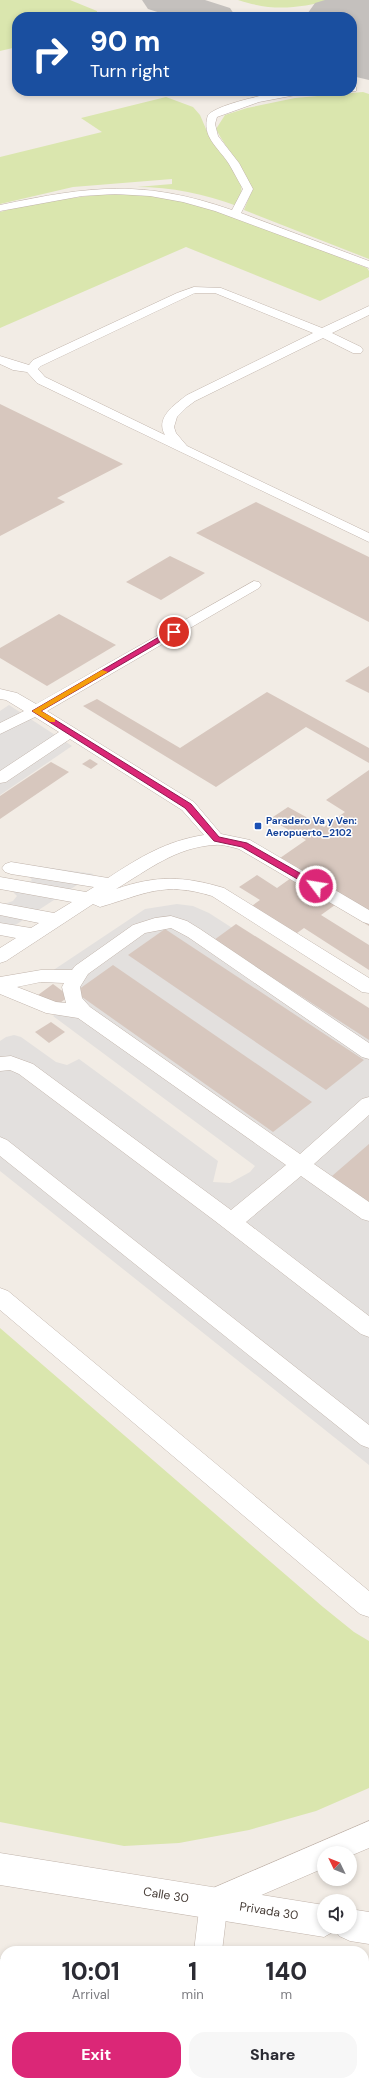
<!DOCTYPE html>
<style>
body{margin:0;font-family:"DM Sans",sans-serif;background:#f7f7f7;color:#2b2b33;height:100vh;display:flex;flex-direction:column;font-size:15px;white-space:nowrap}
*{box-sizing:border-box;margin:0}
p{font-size:13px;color:#7c7c81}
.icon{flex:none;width:22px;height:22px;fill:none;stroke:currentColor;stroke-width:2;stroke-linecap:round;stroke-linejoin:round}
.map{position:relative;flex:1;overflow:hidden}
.side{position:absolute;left:0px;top:1946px;width:369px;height:140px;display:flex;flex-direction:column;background:#fff;border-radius:16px 16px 0 0;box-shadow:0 2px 6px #0003}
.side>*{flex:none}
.hud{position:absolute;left:12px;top:12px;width:345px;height:84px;border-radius:16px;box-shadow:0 2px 6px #0003;background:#1a4fa0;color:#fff;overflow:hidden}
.needle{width:26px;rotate:313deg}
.controls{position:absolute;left:317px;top:1846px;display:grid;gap:8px}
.controls a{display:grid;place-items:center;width:40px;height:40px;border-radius:50%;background:#fff;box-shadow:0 2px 6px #0003;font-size:20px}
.pin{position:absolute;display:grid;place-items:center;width:34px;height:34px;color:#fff;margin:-17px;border:2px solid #fff;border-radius:50%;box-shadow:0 1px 4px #0007}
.me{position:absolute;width:44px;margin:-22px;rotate:301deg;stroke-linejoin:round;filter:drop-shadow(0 0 3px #0008)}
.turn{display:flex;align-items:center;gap:14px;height:84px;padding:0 12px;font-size:18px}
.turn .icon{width:52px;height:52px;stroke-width:2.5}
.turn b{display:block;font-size:28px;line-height:34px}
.eta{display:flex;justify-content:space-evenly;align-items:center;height:68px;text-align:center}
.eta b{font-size:24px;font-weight:800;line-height:28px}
.button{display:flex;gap:8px;margin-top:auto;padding:8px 12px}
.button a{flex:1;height:46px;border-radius:16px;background:#db2777;color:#fff;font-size:16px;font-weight:800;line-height:46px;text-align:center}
.button a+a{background:#f7f7f7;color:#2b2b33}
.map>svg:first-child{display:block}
.green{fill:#dae6ae}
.parking{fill:#e3e0de}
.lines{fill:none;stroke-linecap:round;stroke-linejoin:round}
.taxiway{fill:#c4c0bd;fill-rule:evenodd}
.runway{fill:#c4c0bd;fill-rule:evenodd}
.building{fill:#d7c7be}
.service-casing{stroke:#c1b4ab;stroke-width:1}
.minor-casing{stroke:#c1b4ab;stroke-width:1}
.tertiary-casing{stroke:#c1b4ab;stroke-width:1}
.service{fill:#fff;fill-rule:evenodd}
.minor{fill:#fff;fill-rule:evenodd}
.tertiary{fill:#fff;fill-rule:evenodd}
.route{fill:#db2777;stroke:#8e194d}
.slow{fill:#f59e0b}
.transit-dot{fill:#1a4fb4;stroke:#fff;stroke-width:1.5}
.labels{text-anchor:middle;stroke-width:3;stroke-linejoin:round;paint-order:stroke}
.transit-label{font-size:10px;font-weight:bold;fill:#164399;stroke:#fff;text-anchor:start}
.near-street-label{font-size:12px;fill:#453b35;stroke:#fff}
</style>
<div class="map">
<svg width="369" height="2086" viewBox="0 0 369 2086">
<rect width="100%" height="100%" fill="#f2ece5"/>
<g class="green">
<path d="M0 0H70L97 11V17H17V47L0 51Z"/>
<path d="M238 0H334C296 8 275 12 238 0Z"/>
<path d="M363 92 369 94V259L244 210 252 190C244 166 227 151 216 129L225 115 247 108 295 98Z"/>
<path d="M166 97 193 107 200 115 209 136 223 152 241 185 242 198 237 206C205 194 171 187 137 187L172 184V179L73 187 0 204V157L102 132 81 118Z"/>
<path d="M96 195C120 194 145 194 169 198 234 210 304 244 367 268L369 271V277L320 301 186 247 0 328V212L34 203Z"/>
<path d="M0 1328 323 1607 354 1632 369 1641V1788L316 1811 249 1830 179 1843 124 1846 0 1822Z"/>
</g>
<g class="parking">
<path d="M9 705 72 746 0 795V711Z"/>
<path d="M9 862 94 874 0 935V903L4 904 13 901 17 896 0 879 28 883 32 880 30 877 5 872Z"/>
<path d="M177 904 193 906 209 913 369 1016V1465L0 1171V1041L6 1037 14 1035 21 1037 56 1062 67 1065 79 1059 218 1161 213 1182 230 1183 250 1172 255 1166 53 1016 83 993 52 971 145 909Z"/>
<path d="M0 2044 5 2045V2081H113L112 2086H0Z"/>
</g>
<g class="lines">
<g class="taxiway">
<path d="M142 0H205L230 8 236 17H173L148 9Z"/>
<path d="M352 49 369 53V80L352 76Z"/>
</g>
<path class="runway" d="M325 0H369V53L352 57V17H305L315 3Z"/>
</g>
<g class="building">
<path d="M0 404 123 464 57 498 65 502 0 536Z"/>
<path d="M256 502 369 557V622L196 533Z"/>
<path d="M170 556 205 573 161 600 126 582Z"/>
<path d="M59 614 116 645 47 686 0 658V648Z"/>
<path d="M369 666V693L345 681Z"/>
<path d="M267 692 369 748V763L306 727 216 787 83 706 97 699 180 748Z"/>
<path d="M90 759 98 764 91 769 82 764Z"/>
<path d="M51 762 69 772 0 819V796Z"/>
<path d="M369 770V926L335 905 321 915 369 945V970L304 928 293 936 249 908 260 900 239 887 257 875 277 888 291 878 270 865 306 840 270 819 288 807 324 827 345 812 326 800Z"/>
<path d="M236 924 369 1008V1040L214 940Z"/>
<path d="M165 929 364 1060 326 1090 128 955Z"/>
<path d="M113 965 312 1102 273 1132 75 992Z"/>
<path d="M53 984 69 996 55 1007 38 995Z"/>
<path d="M51 1022 65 1032 49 1043 35 1032Z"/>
<path d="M369 1144V1202L332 1176Z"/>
<path d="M129 2081H283L282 2086H128Z"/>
</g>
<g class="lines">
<defs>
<g id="service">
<path d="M352 86 356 87V91H349H352Z"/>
<path d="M284 91H306L301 94 259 102 217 117 215 124 218 136 239 163 253 189 241 213 369 261V268L215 211 183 202 150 196 115 194 82 196 0 211V205C90 186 143 179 232 210L243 189C238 181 234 172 229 164 218 147 201 137 208 115 218 104 268 94 284 91Z"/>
<path d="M194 287 221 288 322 328 369 306V315L332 333 361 347 363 350 361 353H353L323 338 195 401 187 407 177 417 174 427 176 433 187 446 369 533V542L37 383 27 372 13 370 0 364V356L29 365 33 360 177 293ZM195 293H215L313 333 187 395C174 405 155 418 165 435L45 377 38 369 41 366Z"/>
<path d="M254 581 259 582 261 585 259 588 47 711 194 802 221 834 250 840 369 910V924L363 922 239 849C231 847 222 844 215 845 176 847 148 870 116 889 156 875 184 876 224 888L369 978V993L362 992 212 896C163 881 145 894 100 907L93 904 6 961 0 963V948L16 938 0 935V923L31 928 39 923 0 915V903L54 913 72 902 0 889V877L86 892 94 887 11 874 5 872 2 868 5 864 11 862 108 878C140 857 166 841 204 835L182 810 70 739 6 782 0 783V771L59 732 35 717 0 734V723L24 711 6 700 0 699V689L17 693 36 704Z"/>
<path d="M171 916 187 921 200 929 369 1043V1059L362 1057 188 937 171 928 145 933 88 974 80 987 82 998 90 1007 300 1154 362 1099 369 1097V1115L314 1164 369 1202V1221L362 1219 301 1176 246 1222 369 1316V1337L361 1334 215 1221 19 1074 10 1070 0 1071V1057L11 1056 33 1064 231 1210 286 1165 78 1018 46 1013 0 994V977L41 970H72L75 966 133 925 155 918ZM41 982 64 983 62 987 66 1003 56 1002 17 987Z"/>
<path d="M0 1137 7 1140 369 1425V1448L361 1445 0 1156Z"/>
<path d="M0 1288 8 1291 369 1591V1617L360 1614 0 1310Z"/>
<path d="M369 1821V1848L350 1856V1853H324V1868L227 1910 222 1951H194L200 1902 204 1892Z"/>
</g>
<g id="minor">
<path d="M0 1959 5 1960V1992L0 1991Z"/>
<path d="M364 2017 369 2018V2052L364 2051Z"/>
</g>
<path id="tertiary" d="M0 1853 324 1905V1927H350V1909L369 1912V1944L350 1941 339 1936 336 1930 324 1937 0 1885Z"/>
</defs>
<use href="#service" class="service-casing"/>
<use href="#minor" class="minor-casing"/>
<use href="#tertiary" class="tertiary-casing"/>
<use href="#service" class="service"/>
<use href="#minor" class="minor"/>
<use href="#tertiary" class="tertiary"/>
</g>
<path class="route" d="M171 630 177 632 41 711 191 804 219 837 247 843 319 884V888H313L242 847 214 841 185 808 32 711Z"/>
<path class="slow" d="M102 670 108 672 41 711 55 719V722H50L32 711Z"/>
<rect class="transit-dot" x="254" y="822" width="8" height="8" rx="2"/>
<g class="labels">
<g class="transit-label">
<text x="266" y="824">Paradero Va y Ven:<tspan x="266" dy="12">Aeropuerto_2102</tspan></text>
</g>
<g class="near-street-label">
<text transform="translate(166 1895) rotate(9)" y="4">Calle 30</text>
<text transform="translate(269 1911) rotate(9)" y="4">Privada 30</text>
</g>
</g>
</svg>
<div class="controls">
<a><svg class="needle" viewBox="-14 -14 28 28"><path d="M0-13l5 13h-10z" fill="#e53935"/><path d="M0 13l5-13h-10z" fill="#7c7c81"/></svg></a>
<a><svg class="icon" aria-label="sound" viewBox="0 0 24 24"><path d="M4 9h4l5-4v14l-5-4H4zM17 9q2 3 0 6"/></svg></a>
</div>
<div class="pin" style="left:174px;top:632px;background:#d93025"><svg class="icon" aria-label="arrive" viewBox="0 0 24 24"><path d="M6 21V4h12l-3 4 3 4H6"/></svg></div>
<svg class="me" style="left:316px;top:886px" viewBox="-20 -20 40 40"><circle r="17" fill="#db2777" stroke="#fff" stroke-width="3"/><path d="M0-11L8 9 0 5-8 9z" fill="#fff"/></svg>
<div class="hud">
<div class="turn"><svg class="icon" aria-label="right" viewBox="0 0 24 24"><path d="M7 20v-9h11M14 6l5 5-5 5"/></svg><div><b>90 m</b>Turn right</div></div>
</div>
<section class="side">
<div class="eta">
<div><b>10:01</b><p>Arrival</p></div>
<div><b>1</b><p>min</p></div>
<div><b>140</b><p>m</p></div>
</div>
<div class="button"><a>Exit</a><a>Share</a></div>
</section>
</div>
